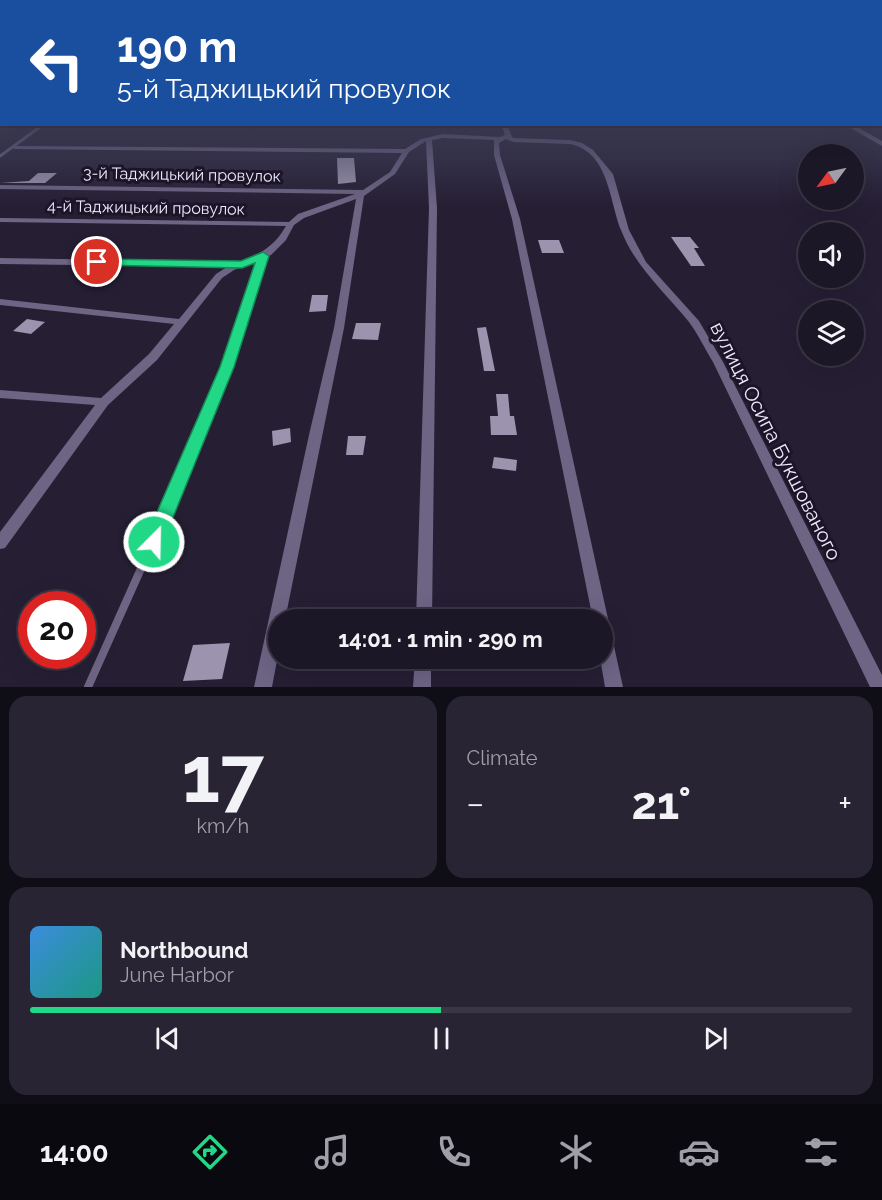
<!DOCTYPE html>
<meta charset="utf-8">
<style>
:root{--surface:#1c1727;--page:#292433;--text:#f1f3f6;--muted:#a09fa7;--line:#3a3644;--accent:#21d887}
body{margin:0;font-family:Raleway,sans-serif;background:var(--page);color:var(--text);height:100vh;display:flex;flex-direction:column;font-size:22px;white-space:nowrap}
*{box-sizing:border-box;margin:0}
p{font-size:20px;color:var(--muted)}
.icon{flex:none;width:33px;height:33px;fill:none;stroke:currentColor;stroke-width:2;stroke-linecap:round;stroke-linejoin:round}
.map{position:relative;height:687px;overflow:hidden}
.details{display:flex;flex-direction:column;gap:9px;padding:9px;background:#0f0d15;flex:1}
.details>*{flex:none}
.guide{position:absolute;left:0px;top:0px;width:882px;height:126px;box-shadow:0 6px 24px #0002,0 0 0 2px var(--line);background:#1a4fa0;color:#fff;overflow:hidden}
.needle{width:39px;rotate:237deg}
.buttons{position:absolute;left:798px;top:144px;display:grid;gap:12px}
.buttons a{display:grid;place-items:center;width:66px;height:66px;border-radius:50%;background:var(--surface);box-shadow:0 6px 24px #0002,0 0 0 2px var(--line);font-size:30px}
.speed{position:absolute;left:18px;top:591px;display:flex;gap:12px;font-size:30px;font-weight:700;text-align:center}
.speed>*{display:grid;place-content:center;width:78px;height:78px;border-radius:50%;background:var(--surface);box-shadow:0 6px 24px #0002,0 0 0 2px var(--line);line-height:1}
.speed .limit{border:9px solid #d22;background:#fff;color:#111}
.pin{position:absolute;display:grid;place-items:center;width:51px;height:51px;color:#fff;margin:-26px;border:3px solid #fff;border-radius:50%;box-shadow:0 2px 6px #0007}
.me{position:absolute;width:66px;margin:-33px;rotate:23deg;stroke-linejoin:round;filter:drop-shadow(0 0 4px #0008)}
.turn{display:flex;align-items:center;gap:21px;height:126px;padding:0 18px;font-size:27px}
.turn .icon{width:78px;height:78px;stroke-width:2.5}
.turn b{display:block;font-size:42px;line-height:51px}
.big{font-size:45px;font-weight:700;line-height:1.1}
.details .card{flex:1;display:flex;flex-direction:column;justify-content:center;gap:9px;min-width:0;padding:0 21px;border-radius:18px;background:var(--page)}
.details .dial{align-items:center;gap:0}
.dial b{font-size:78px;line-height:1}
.song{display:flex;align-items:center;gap:18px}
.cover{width:72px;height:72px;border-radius:9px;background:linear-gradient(135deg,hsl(210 70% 55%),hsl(170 70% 35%))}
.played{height:6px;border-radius:3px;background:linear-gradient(90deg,var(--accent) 50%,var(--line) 50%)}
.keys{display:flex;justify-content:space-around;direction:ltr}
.heat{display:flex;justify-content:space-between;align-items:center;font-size:33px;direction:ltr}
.details .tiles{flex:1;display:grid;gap:9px;grid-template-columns:1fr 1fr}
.card:last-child{grid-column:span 2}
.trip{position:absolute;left:268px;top:609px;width:345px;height:60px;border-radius:30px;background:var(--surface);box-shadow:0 6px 24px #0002,0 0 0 2px var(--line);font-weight:700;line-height:60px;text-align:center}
.tabs{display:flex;height:96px;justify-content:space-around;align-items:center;background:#0b0910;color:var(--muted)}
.tabs .icon{width:42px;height:42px}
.tabs .current{color:var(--accent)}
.tabs b{font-size:27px;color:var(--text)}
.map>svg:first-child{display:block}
.building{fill:#9c94af}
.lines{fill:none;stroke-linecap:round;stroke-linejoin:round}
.lane-far4{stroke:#6e6484;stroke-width:3}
.lane-far3{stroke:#6e6484;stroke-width:4}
.lane-far2{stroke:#6e6484;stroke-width:5}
.lane-far1{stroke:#6e6484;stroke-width:6}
.lane{stroke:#6e6484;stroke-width:8}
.street{fill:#6e6484;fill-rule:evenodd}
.route{fill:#21d887;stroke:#158c58;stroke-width:1.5}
.labels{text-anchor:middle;stroke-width:6;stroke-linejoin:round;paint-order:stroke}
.far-street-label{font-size:16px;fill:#eeeaf9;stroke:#1c152a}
.street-label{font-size:20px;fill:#eeeaf9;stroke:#1c152a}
</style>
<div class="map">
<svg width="882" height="687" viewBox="0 0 882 687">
<rect width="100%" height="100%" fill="#261f34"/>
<g class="building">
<polygon points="337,158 354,158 356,182 338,184"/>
<polygon points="38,173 57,173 45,183 0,183 29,181"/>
<polygon points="671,237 690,237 699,248 694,248 705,266 691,266"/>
<polygon points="538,240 559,240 564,253 542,253"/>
<polygon points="312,295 328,295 326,311 309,312"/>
<polygon points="27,319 45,322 31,334 13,331"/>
<polygon points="356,323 381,323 378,340 352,339"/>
<polygon points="486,327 495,371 484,371 477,328"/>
<polygon points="496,394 508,394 510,416 514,416 517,435 491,435 490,416 498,416"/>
<polygon points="290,428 291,442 273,446 272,431"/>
<polygon points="348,436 366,436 363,455 346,455"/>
<polygon points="494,457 517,460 516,471 492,468"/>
<polygon points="230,643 222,679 183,681 193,645"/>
</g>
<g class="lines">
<polyline class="lane-far4" points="0,156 44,124"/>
<polyline class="lane-far3" points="259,269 263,256"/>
<polyline class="lane-far2" points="222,379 259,267"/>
<polyline class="lane-far1" points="164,516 223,377"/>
<polyline class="lane" points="88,687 165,515"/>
<g class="street">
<path d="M 501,124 L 507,124 L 512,137 L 514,138 L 570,140 L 582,143 L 593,150 L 613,174 L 629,230 L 646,262 L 699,321 L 723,362 L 882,675 L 882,687 L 870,687 L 713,362 C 705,349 698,334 689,322 C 665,292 635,267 621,230 C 609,200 609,152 570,144 L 513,142 L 506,139 L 499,143 L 500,155 L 520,219 L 623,687 L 605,687 L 600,658 L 603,658 L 603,620 L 593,620 L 512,219 L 494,155 L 494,140 L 443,138 L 432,140 L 437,208 L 432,620 L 416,620 L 429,208 L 426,141 L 409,152 L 395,174 L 364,196 L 344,328 L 285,620 L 279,620 L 279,650 L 272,687 L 254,687 L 309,435 L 334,328 L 356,199 L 304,218 L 294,225 L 286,240 L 271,255 L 234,270 L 222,278 L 157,360 L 108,405 L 5,548 L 0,549 L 0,532 L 95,405 L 0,398 L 0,390 L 101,398 L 149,354 L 174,324 L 0,305 L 0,299 L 179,319 L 216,274 L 227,267 L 0,264 L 0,258 L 239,262 C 261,253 273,248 286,226 L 0,222 L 0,218 L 289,222 L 298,214 L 355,194 L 0,189 L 0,185 L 363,190 L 390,172 L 402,153 L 15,149 L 13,148 L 13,146 L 405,149 L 421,139 L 443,134 L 500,137 L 505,135 Z"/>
<polygon points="844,124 852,124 882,141 882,146"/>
<polygon points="415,658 431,658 431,687 413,687"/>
</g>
</g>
<linearGradient id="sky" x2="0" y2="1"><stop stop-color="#15111d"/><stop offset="0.53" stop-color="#41425c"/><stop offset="1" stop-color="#41425c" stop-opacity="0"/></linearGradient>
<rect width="882" height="206" fill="url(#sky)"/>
<polygon class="route" points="263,252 269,256 234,367 161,547 154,550 147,547 144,542 220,367 255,263 242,268 97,265 91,262 97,259 241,261"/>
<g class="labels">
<g class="far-street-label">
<text transform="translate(182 174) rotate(1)" y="6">3-й Таджицький провулок</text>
<text transform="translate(146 207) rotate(1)" y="6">4-й Таджицький провулок</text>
</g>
<g class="street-label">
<text transform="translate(776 441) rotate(63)" y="7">вулиця Осипа Букшованого</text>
</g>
</g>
</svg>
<div class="buttons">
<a><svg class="needle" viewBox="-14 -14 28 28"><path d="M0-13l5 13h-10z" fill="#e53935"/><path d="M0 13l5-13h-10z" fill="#a09fa7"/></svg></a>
<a><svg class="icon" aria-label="sound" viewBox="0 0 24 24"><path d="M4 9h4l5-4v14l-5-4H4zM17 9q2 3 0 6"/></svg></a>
<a><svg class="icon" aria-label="layers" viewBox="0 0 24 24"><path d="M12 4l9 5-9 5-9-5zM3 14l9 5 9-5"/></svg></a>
</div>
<div class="speed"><div class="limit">20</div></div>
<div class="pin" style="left:97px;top:262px;background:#d93025"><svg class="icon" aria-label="arrive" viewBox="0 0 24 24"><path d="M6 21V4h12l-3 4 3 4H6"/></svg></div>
<svg class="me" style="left:154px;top:542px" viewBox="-20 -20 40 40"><circle r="17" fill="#21d887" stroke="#fff" stroke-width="3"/><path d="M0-11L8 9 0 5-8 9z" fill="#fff"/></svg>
<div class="trip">14:01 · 1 min · 290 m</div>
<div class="guide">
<div class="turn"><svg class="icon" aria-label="left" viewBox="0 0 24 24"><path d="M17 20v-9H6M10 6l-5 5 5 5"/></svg><div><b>190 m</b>5-й Таджицький провулок</div></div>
</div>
</div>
<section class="details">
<div class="tiles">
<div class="card dial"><b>17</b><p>km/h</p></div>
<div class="card"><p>Climate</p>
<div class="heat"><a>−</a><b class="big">21°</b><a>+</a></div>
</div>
<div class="card">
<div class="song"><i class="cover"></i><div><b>Northbound</b><p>June Harbor</p></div></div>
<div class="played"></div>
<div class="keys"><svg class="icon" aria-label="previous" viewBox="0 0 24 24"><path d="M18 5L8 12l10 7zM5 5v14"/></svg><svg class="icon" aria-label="pause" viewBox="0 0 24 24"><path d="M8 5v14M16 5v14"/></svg><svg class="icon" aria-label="next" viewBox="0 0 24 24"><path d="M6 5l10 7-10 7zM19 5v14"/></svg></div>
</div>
</div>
</section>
<nav class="tabs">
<b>14:00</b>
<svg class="icon current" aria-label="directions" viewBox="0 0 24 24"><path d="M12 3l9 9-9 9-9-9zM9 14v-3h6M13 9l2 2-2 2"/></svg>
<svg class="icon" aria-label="music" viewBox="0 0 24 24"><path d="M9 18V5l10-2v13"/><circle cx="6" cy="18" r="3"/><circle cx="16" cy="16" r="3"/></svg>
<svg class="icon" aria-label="phone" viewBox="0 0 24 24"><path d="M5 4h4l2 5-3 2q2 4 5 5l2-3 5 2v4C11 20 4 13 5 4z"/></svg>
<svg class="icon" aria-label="climate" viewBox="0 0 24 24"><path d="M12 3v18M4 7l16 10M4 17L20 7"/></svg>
<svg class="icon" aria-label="car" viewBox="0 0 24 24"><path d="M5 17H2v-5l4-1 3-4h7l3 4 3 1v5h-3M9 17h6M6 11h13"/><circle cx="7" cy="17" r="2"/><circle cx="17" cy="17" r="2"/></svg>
<svg class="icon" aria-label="filters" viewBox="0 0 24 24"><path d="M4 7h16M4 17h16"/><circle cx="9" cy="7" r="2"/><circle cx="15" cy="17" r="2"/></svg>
</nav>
